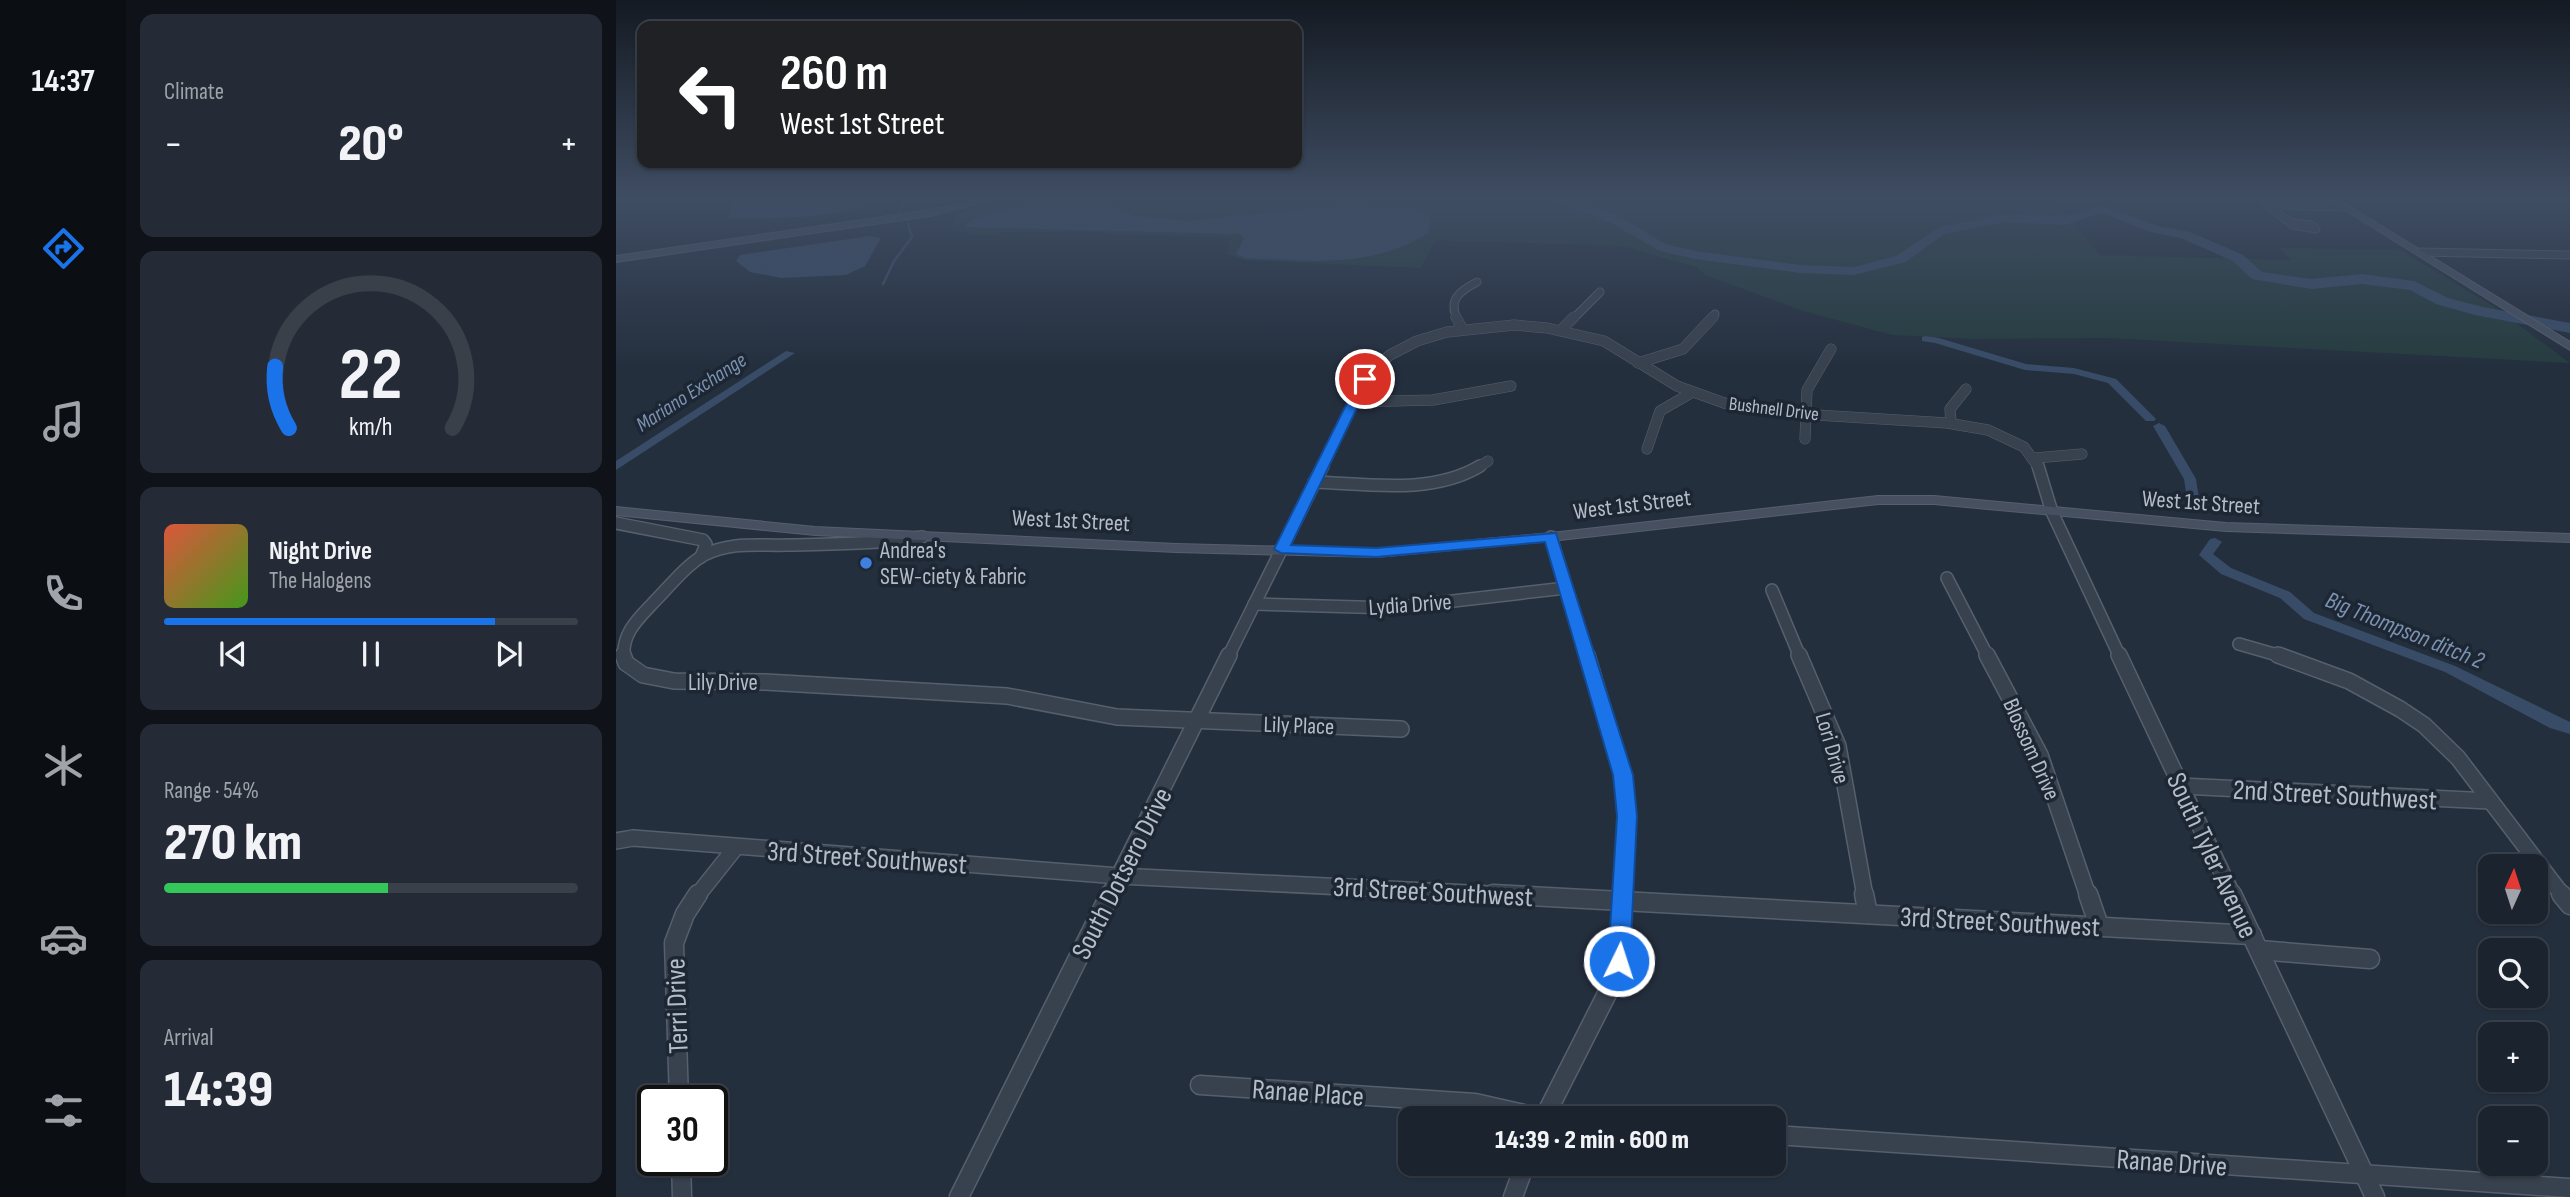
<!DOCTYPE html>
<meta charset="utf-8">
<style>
:root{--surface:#1b232e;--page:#242b36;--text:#f1f3f6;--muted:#a0a4aa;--line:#39404a;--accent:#1a73e8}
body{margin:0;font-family:"Sofia Sans Condensed",sans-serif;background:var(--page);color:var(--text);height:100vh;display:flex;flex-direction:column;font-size:26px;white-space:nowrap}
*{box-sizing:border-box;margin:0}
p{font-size:23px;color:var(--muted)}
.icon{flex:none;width:38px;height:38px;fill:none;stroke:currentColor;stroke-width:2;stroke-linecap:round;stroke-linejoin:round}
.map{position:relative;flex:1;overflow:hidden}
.sheet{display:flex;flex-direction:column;gap:14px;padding:14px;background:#0f1319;width:490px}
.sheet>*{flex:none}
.top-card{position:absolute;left:21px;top:21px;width:665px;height:147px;border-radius:14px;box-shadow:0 2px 5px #0004,0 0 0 2px var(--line);background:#202124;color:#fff;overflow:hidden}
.needle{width:46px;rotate:3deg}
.fabs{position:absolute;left:1862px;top:854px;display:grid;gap:14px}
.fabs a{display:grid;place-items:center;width:70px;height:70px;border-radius:14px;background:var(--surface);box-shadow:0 2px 5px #0004,0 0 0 2px var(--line);font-size:35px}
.speed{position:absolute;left:21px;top:1085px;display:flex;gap:14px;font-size:35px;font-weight:700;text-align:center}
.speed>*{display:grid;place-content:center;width:91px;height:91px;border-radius:50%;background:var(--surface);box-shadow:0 2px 5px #0004,0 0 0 2px var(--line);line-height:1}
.speed .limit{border:4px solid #111;border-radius:10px;background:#fff;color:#111}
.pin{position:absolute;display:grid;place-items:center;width:60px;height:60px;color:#fff;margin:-30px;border:4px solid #fff;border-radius:50%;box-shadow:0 2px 7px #0007}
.me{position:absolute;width:77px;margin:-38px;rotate:4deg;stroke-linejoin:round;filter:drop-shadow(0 0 5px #0008)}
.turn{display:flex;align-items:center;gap:24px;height:147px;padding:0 28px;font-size:32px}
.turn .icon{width:91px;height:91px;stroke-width:2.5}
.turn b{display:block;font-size:49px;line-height:60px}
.big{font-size:52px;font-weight:800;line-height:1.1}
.sheet .tile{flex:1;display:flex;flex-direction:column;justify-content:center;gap:10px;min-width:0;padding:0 24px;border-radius:14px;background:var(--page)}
.sheet .dial{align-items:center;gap:0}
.dial svg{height:182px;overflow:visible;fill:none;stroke:var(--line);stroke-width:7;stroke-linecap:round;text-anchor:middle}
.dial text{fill:var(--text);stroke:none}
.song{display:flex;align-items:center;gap:21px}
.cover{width:84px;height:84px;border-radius:10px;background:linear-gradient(135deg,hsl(10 70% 55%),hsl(100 70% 35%))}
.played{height:7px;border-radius:4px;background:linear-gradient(90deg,var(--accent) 80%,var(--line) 80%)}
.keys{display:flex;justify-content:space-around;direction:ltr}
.heat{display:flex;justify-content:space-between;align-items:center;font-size:38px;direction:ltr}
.charge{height:10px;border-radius:5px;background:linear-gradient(90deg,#34c759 54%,var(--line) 0)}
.trip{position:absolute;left:782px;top:1106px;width:388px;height:70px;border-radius:14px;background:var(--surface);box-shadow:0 2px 5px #0004,0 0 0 2px var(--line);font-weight:800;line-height:70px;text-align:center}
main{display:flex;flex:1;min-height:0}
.tab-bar{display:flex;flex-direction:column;width:126px;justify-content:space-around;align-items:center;background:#0b0e12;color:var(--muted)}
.tab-bar .icon{width:49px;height:49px}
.tab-bar .on{color:var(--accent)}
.tab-bar b{font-size:32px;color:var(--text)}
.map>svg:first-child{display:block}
.green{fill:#263c3f}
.water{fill:#394c67}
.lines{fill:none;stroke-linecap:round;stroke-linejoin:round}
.stream{stroke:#394c67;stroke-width:2.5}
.canal{fill:#394c67;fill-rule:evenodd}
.river{fill:#394c67;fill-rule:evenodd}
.minor-far4-casing{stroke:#565f6c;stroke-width:9}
.minor-far3-casing{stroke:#565f6c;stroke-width:11}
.minor-far2-casing{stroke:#565f6c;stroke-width:14}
.minor-far1-casing{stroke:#565f6c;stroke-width:18}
.minor-casing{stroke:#565f6c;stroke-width:21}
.secondary-casing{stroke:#565f6c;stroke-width:2}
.minor-far4{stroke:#38414e;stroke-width:7}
.minor-far3{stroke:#38414e;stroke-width:10}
.minor-far2{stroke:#38414e;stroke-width:11}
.minor-far1{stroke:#38414e;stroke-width:15}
.minor{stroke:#38414e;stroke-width:18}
.secondary{fill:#465061;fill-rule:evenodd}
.route{fill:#1a73e8;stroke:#114b97;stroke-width:2}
.shop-dot{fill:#3f7fe0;stroke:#1d2633;stroke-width:2.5}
.labels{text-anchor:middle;stroke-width:7;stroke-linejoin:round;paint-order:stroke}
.far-street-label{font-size:19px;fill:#b4bcc9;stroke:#1d2633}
.far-water-label{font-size:21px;font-style:italic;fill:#7c92b1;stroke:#1d2633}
.street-label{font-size:23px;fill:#b4bcc9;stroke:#1d2633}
.poi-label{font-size:23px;fill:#b4bcc9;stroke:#1d2633;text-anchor:start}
.water-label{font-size:24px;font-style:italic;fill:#7c92b1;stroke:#1d2633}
.near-street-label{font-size:28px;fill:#b4bcc9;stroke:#1d2633}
</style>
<main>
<nav class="tab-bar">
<b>14:37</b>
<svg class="icon on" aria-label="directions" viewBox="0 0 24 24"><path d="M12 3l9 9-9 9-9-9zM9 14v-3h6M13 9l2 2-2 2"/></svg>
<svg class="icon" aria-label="music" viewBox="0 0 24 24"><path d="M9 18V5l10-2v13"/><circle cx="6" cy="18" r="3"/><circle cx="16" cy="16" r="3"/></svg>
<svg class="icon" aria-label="phone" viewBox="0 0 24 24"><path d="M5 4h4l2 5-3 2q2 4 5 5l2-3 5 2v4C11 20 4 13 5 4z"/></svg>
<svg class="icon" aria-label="climate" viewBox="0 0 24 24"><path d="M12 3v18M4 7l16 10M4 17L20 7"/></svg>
<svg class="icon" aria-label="car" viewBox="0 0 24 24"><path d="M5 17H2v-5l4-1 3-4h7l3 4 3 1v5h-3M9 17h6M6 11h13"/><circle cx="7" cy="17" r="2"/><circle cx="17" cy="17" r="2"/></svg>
<svg class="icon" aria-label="filters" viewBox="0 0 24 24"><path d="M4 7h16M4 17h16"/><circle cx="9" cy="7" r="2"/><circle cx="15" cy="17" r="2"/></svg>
</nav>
<section class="sheet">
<div class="tile"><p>Climate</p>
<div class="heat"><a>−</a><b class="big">20°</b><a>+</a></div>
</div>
<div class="tile dial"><svg viewBox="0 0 100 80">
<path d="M14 69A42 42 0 1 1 86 69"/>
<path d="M14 69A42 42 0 0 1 8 42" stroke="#1a73e8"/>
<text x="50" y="56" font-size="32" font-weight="700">22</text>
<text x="50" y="72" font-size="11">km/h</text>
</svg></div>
<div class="tile">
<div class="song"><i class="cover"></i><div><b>Night Drive</b><p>The Halogens</p></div></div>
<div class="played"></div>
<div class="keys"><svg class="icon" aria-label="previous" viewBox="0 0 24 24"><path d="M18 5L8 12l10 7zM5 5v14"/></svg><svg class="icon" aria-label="pause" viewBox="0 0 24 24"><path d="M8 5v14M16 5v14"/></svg><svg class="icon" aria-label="next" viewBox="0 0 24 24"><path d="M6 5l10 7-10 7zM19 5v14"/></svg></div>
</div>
<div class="tile"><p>Range · 54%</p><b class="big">270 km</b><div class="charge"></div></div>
<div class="tile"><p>Arrival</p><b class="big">14:39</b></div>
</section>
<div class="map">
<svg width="1954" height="1197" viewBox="0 0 1954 1197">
<rect width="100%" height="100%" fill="#242f3e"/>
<path class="green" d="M 406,200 L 1438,200 L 1484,255 L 1675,260 L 1662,248 L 1784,250 L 1880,308 L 1954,363 L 1491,338 L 1356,339 L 1276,335 L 1187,311 L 1089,275 L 1080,267 L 1006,246 L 819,240 L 805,268 L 628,260 L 611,254 L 615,238 C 541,235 467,231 393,233 C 376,233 348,239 335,227 L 340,214 Z"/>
<g class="water">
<path d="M 110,200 L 247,200 L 249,205 C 221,219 145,218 112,219 L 116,203 Z"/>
<path d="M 431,200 L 479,200 L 518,216 L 571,221 L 728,205 L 800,209 L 815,217 L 812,233 C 756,269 693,261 629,258 L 620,254 L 628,239 L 624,234 L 349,227 L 354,221 L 364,217 Z"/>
<polygon points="254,236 265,238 249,266 230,275 165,278 134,272 120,261 124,255"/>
</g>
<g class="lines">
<g class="stream">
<polyline points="283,212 290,200"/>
<polyline points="267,284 278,261 296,237 292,223"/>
</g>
<g class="canal">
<polygon points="1309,336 1323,338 1410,364 1458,368 1500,379 1540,419 1538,421 1530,421 1492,383 1458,374 1409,370 1319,343 1306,341 1306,337"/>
<polygon points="170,351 179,353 0,470 0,461"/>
<polygon points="1543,423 1549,426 1580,479 1584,505 1582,508 1574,508 1572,505 1568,479 1537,426"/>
<polygon points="1599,538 1606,542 1597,554 1615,568 1674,592 1698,613 1839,666 1954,722 1954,734 1934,728 1829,672 1688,619 1664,598 1605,574 1583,555 1594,539"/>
</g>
<polygon class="river" points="932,200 962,200 1005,217 1049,244 1079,251 1184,265 1238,267 1280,256 1324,227 1389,214 1448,217 1486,205 1542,226 1574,232 1627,255 1646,272 1695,279 1746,274 1798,281 1832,298 1867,307 1954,323 1954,333 1859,315 1820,304 1794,290 1746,284 1695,289 1636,279 1617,261 1565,238 1534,232 1486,213 1449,225 1389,222 1328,234 1290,262 1238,275 1184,273 1079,259 1044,251 995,223"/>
<g class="minor-far4-casing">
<g id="minor-far4">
<polyline points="1645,200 1677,225 1700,229 1695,225 1673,222"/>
<polyline points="1652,205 1728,207"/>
<polyline points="1804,252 1954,255"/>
<path d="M 841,319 C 832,299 844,291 861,282"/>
<polyline points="957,319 984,292"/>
<polyline points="1095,319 1099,314"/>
</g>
</g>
<g class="minor-far3-casing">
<g id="minor-far3">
<polyline points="840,317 847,330"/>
<polyline points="945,330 958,317"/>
<polyline points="1022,363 1067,349 1097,317"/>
<polyline points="738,402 817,400 895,386"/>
<polyline points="1335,423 1334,409 1350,389"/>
<polyline points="1189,439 1191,390 1215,349"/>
<polyline points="1031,449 1044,411 1075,393"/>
<polyline points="1419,458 1466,454"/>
<polyline points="706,468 753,373 774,355 801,341 831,332 898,325 931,328 988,341 1061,386 1108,403 1184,414 1331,423 1372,430 1408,447 1423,468"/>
<polyline points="861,468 872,461"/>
</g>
</g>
<g class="minor-far2-casing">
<g id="minor-far2">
<polyline points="1422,466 1436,512 1504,657"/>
<path d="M 698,482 C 751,484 816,495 864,466"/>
<polyline points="0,523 87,540 90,544 85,557"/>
<polyline points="935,537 971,657"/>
<polyline points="1331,578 1372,657"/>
<polyline points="1156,590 1184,657"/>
<polyline points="638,604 776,608 950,588"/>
<polyline points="1623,644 1668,657"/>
<path d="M 8,657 C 6,633 22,619 37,603 C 53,587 69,566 88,555 C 117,541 142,546 172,545 C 217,544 262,544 306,537"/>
<polyline points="612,657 707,466"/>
</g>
</g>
<g class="minor-far1-casing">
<g id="minor-far1">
<polyline points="7,655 10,663 27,675 58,681 149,682 391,696 501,717 785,729"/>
<polyline points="971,655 1007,775 1011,816 1007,896"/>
<polyline points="1183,655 1222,746 1249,896"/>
<polyline points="1371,655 1424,755 1472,896"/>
<polyline points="1503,655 1617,896"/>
<polyline points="1662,655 1733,681 1784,709 1808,725 1842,758 1947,896"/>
<polyline points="1565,786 1874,801"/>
<polyline points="0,841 17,838 503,876 913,896"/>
<polyline points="81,896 120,847"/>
<polyline points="493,896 613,655"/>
</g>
</g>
<g class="minor-casing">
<g id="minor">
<polyline points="877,894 1636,935"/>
<polyline points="1248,894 1252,914"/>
<polyline points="1472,894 1483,926"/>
<polyline points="1616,894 1759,1197"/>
<polyline points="1945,894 1954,905"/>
<polyline points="1643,950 1754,959"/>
<polyline points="584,1085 859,1103 925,1118"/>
<polyline points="63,1101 58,943 69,914 82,894"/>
<polyline points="928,1118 999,978 1003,961 1007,894"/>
<polyline points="1158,1135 1954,1188"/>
<polyline points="65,1160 66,1197"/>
<polyline points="343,1197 494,894"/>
<polyline points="897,1197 909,1164"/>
</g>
</g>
<g class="secondary-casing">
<g id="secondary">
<polygon points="361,200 376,200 314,216 0,262 0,256 314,210"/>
<polygon points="1713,200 1723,200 1954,342 1954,350"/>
<polygon points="1262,496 1318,496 1610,523 1954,534 1954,542 1610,531 1318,504 1262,504 935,541 760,557 560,552 199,535 0,515 0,507 199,527 560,544 760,549 935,533"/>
</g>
</g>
<use href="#minor-far4" class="minor-far4"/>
<use href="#minor-far3" class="minor-far3"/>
<use href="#minor-far2" class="minor-far2"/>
<use href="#minor-far1" class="minor-far1"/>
<use href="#minor" class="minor"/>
<use href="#secondary" class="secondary"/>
</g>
<linearGradient id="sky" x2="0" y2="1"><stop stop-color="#141a22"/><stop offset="0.54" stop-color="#3f4d63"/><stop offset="1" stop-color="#3f4d63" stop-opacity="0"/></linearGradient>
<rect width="1954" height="367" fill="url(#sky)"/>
<polygon class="route" points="749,376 755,379 675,545 760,548 940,533 1017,775 1021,816 1014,961 1011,968 1003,970 995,968 992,961 1001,816 997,775 929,542 760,557 665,553 658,549 743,379"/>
<circle class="shop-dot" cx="250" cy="563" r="7"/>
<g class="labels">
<g class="far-street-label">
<text transform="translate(1158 408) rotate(7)" y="7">Bushnell Drive</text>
</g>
<g class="far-water-label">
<text transform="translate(75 392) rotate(-33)" y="7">Mariano Exchange</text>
</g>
<g class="street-label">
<text transform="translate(1585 502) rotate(4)" y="8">West 1st Street</text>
<text transform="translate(1016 504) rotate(-7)" y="8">West 1st Street</text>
<text transform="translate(455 520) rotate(3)" y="8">West 1st Street</text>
<text transform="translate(794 604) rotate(-4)" y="8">Lydia Drive</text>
<text x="107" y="690">Lily Drive</text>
<text transform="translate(683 725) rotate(2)" y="8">Lily Place</text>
<text transform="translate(1217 748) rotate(74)" y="8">Lori Drive</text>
<text transform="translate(1416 749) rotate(66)" y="8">Blossom Drive</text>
</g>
<g class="poi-label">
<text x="264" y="558">Andrea's<tspan x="264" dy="26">SEW-ciety &amp; Fabric</tspan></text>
</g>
<g class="water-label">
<text transform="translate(1789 630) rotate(22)" y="8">Big Thompson ditch 2</text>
</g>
<g class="near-street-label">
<text transform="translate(1719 794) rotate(3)" y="10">2nd Street Southwest</text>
<text transform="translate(1597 855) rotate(65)" y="10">South Tyler Avenue</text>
<text transform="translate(251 857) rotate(4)" y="10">3rd Street Southwest</text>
<text transform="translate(505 873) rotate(-63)" y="10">South Dotsero Drive</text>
<text transform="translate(817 891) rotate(3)" y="10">3rd Street Southwest</text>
<text transform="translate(1384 921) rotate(3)" y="10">3rd Street Southwest</text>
<text transform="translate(60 1006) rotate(-92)" y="10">Terri Drive</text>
<text transform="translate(692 1092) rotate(4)" y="10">Ranae Place</text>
<text transform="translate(1556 1162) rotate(4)" y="10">Ranae Drive</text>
</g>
</g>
</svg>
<div class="fabs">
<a><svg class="needle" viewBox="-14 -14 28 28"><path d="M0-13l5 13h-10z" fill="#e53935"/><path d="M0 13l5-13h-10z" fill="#a0a4aa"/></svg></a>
<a><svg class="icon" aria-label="search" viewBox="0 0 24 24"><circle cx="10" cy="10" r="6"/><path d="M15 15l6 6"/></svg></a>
<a>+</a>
<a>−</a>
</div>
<div class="speed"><div class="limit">30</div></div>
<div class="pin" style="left:749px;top:379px;background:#d93025"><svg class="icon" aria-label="arrive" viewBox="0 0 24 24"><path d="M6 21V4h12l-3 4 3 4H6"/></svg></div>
<svg class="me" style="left:1003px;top:961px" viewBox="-20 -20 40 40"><circle r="17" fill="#1a73e8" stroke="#fff" stroke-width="3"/><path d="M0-11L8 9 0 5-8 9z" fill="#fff"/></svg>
<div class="trip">14:39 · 2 min · 600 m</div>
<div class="top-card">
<div class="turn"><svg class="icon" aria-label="left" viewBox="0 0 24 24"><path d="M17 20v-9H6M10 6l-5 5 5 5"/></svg><div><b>260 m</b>West 1st Street</div></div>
</div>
</div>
</main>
